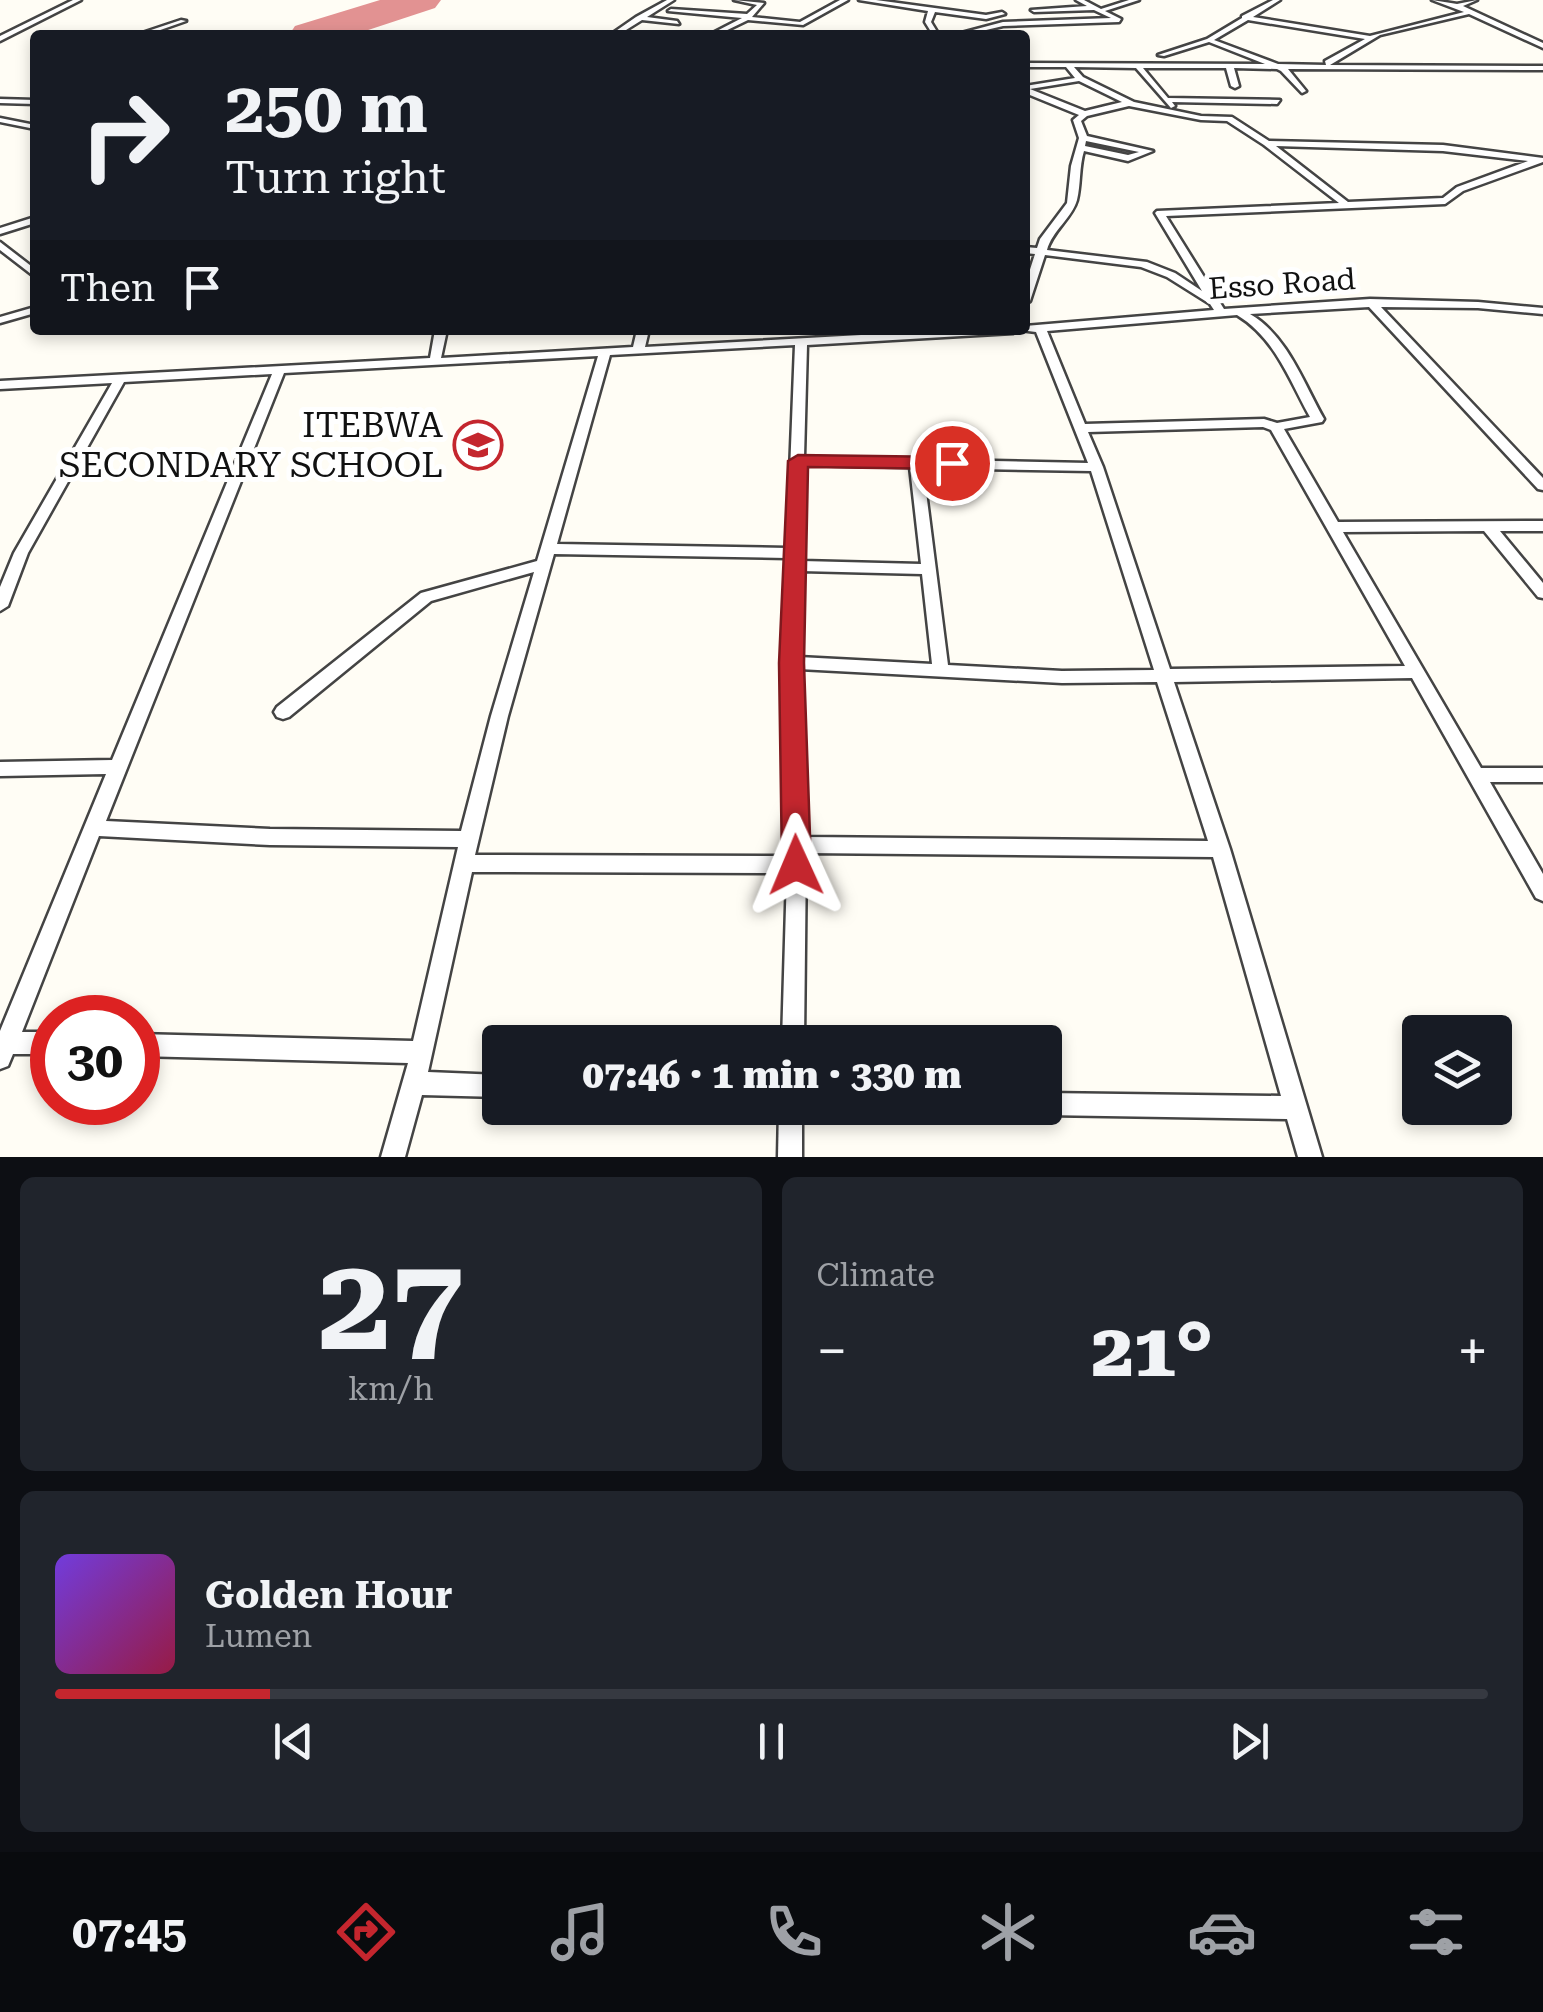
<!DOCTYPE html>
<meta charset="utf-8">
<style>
:root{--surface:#171b24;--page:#20242c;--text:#f1f3f6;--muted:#9ea1a6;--line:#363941;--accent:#c4262e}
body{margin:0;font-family:"Roboto Serif",serif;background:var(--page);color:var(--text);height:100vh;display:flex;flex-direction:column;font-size:38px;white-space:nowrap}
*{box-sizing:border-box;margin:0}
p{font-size:32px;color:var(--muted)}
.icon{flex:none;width:55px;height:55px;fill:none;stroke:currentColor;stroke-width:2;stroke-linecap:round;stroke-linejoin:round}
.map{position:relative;height:1157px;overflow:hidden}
.sheet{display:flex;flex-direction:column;gap:20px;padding:20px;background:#0d0f14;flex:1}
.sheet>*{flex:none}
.banner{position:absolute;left:30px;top:30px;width:1000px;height:305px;border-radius:10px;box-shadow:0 5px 15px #0003;background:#171b24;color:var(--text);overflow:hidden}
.fabs{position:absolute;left:1402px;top:1015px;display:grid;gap:20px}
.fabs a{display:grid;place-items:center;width:110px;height:110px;border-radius:10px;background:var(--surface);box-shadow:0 5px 15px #0003;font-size:50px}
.speed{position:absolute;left:30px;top:995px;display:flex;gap:20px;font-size:50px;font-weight:700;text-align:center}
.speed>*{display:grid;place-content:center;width:130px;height:130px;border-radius:50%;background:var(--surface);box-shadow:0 5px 15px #0003;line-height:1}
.speed .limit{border:15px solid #d22;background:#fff;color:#111}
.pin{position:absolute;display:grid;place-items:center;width:85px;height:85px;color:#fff;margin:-42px;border:5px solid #fff;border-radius:50%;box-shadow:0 2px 10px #0007}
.me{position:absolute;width:110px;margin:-55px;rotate:359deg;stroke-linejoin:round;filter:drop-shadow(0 0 8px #0008)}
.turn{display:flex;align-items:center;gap:35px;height:210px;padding:0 30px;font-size:45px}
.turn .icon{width:130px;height:130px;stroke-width:2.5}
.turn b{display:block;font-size:70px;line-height:85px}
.then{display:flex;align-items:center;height:95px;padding:0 30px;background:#0003;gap:20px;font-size:38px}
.big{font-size:75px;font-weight:800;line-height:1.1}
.sheet .widget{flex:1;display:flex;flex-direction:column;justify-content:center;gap:15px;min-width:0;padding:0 35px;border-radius:15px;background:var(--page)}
.sheet .dial{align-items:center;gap:0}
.dial b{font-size:130px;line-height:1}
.song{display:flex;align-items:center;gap:30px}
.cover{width:120px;height:120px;border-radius:15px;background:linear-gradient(135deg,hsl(260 70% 55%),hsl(340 70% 35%))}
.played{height:10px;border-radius:5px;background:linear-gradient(90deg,var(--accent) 15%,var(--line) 15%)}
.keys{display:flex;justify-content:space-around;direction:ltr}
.heat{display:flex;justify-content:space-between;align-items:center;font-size:55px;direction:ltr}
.sheet .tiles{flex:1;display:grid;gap:20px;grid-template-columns:1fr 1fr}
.widget:last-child{grid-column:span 2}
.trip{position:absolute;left:482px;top:1025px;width:580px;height:100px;border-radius:10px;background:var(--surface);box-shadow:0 5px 15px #0003;font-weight:800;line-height:100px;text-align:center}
.tab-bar{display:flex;height:160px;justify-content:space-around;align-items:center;background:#090b0e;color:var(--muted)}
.tab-bar .icon{width:70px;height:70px}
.tab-bar .current{color:var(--accent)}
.tab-bar b{font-size:45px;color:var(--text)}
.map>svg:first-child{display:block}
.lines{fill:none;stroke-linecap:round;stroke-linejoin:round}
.runway{fill:#e29292;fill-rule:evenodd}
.minor-casing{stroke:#444;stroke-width:5}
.minor{fill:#fff;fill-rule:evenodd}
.route{fill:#c4262e;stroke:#7f191e;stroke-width:2.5}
.labels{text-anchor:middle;stroke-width:10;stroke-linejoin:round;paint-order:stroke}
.far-street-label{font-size:30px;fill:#111;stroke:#fff}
.poi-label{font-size:35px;fill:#111;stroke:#fff;text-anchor:end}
</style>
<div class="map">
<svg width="1543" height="1157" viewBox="0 0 1543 1157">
<rect width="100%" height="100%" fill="#fffdf5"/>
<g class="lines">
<polygon class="runway" points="380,0 441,0 435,8 353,35 289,35 295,26"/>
<g class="minor-casing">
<g id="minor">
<polygon points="73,0 81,0 0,41 0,36"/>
<polygon points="667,0 674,0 647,17 677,21 679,24 642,20 618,35 610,35 636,17"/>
<polygon points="734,0 764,3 752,17 800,22 840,0 848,0 803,25 748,20 717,35 709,35 742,18 668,11 671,9 747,14 757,5"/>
<polygon points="859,0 876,0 986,15 1002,12 1005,14 986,19 935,12 931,22 939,35 933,35 925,22 928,11"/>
<polygon points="1076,0 1084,0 1101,9 1129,0 1139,0 1105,11 1121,19 1119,22 1003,26 965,35 954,35 1003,22 1111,18 1094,10 1034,12 1031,10 1087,6"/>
<path d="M 1273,0 L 1280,0 L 1253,17 L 1370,36 L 1464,12 L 1432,0 L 1457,4 L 1477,0 L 1463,6 L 1543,43 L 1543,48 L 1541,47 L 1469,14 L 1380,35 L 1330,65 L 1543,66 L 1543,70 L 1288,69 L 1306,91 L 1302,93 L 1281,71 L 1277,69 L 1234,68 L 1239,86 L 1235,88 L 1231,86 L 1226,68 L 1143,68 L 1168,98 L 1280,100 L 1277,104 L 1172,102 L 1175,106 L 1171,108 L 1136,68 L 1074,67 L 1083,77 L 1134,102 L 1201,116 L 1232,117 L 1269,141 L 1443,145 L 1543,158 L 1543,162 L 1463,191 L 1445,204 L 1166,216 L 1224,309 L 1370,299 L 1478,302 L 1543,308 L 1543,314 L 1478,308 L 1381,307 L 1543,478 L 1543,490 L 1538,489 L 1369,307 L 1250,314 C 1287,335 1304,384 1324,419 L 1322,422 L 1284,429 L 1338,522 L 1543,521 L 1543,531 L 1500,531 L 1543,583 L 1543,598 L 1538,597 L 1484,531 L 1343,532 L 1481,768 L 1543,768 L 1543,782 L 1490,782 L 1543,874 L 1543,901 L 1536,898 L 1412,678 L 1174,682 L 1230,849 L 1322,1157 L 1298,1157 L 1287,1119 L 1045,1115 L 1037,1112 L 1035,1108 L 1045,1108 L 1045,1093 L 1281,1096 L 1213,857 L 806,853 L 804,1042 L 782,1042 L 787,873 L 472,872 L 428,1072 L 500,1075 L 500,1097 L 422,1095 L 405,1157 L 381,1157 L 408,1063 L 138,1056 L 138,1034 L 413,1041 L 458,847 L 270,845 L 99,836 L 22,1032 L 52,1032 L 52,1054 L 13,1054 L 8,1066 L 0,1069 L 0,1031 L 106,774 L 0,776 L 0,762 L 112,760 L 272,374 L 124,382 L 28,553 L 8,606 L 0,611 L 0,587 L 14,553 L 112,383 L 0,389 L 0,381 L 430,358 L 435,330 L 447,330 L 441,358 L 633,347 L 637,330 L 649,330 L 645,347 L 951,330 L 1019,330 L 1013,333 L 807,345 L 804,457 L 1088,463 L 1036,332 L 1020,330 L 1025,330 L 1025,326 L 1214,310 L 1210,304 L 1167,277 L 1141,267 L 1045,255 L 1030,301 L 1025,304 L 1025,285 L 1035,254 L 1025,253 L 1025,247 L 1037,248 L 1040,239 L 1067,203 L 1071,166 L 1079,138 L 1073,120 L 1079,115 L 1025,93 L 1025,86 L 1075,78 L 1066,67 L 1025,67 L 1025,63 L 1265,64 L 1209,42 L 1164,56 L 1158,55 L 1207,39 L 1242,18 L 1242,16 ZM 1248,20 L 1365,39 L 1325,61 L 1326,65 L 1278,64 L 1214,40 ZM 1079,81 L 1122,102 L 1085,111 L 1030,89 ZM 1129,106 L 1201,120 L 1227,121 L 1264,145 L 1339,203 L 1157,211 L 1155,213 L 1202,291 L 1175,273 L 1147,262 L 1047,250 C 1052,231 1072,218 1077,200 C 1081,184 1079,167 1084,151 L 1128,161 L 1153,151 L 1087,136 L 1081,121 L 1087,116 ZM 1086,141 L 1139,152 L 1128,155 L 1085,146 ZM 1276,146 L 1443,151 L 1528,161 L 1457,187 L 1443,198 L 1348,202 ZM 1237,315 C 1275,338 1289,379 1310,417 L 1277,423 L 1264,419 L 1085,424 L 1047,331 ZM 795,345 L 787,548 L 557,544 L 610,355 ZM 598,356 L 537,561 L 421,593 L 277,707 L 274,712 L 277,717 L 283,719 L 289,717 L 431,601 L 534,572 L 491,716 L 461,831 L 270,829 L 106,821 L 284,373 ZM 1263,427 L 1271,430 L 1405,666 L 1170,669 L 1103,467 L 1088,432 ZM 804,465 L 910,467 L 921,564 L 802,561 ZM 923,468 L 1091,471 L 1154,670 L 1062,671 L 948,665 ZM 554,554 L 787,558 L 783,663 L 787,856 L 475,855 L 508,716 ZM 801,571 L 922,574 L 932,664 L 799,657 ZM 799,669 L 1062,683 L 1157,682 L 1208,841 L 806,837 Z"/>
<polygon points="181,20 186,21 146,35 136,35"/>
<polygon points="0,99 35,100 35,104 0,103"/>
<polygon points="0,118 35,125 35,129 0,122"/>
<polygon points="35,217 35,223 0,234 0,228"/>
<polygon points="0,242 35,269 35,277 0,250"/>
<polygon points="35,307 35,313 0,323 0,317"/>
<polygon points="779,1108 802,1108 802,1157 778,1157"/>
</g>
</g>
<use href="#minor" class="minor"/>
</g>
<polygon class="route" points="798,455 952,457 962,463 952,469 808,467 804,663 811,865 807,874 796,878 786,874 782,865 779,663 788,461"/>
<defs>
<g id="school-ring" transform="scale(2.5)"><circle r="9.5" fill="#fff" stroke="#c4262e" stroke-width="1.5"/><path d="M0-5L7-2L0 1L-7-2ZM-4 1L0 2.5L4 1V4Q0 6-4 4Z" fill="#c4262e"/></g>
</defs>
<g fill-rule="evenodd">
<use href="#school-ring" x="478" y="445"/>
</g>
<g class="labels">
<g class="far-street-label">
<text transform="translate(1282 284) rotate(-4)" y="10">Esso Road</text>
</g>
<g class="poi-label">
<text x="443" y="437">ITEBWA<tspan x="443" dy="40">SECONDARY SCHOOL</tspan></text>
</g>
</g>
</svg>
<div class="fabs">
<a><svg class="icon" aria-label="layers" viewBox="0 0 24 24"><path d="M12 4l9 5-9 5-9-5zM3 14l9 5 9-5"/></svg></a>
</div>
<div class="speed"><div class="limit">30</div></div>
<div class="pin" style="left:952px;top:463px;background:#d93025"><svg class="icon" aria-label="arrive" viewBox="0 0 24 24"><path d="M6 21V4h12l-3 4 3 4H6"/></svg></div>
<svg class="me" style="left:796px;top:865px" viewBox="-20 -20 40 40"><path d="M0-17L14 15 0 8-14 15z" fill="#c4262e" stroke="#fff" stroke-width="4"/></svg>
<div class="trip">07:46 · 1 min · 330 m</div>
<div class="banner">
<div class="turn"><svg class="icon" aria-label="right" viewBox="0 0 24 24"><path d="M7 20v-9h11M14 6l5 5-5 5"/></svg><div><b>250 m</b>Turn right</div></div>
<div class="then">Then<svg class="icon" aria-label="arrive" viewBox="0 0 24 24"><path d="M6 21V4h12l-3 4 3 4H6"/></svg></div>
</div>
</div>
<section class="sheet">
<div class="tiles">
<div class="widget dial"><b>27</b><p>km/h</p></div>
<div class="widget"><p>Climate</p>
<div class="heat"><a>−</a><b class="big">21°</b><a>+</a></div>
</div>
<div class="widget">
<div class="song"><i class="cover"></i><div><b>Golden Hour</b><p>Lumen</p></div></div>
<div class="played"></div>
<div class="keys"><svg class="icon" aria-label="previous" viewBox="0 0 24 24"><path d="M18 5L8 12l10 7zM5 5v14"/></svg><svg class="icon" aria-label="pause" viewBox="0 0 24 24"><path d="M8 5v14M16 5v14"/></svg><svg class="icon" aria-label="next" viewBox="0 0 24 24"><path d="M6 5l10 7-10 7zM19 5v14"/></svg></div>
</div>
</div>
</section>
<nav class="tab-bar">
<b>07:45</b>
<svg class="icon current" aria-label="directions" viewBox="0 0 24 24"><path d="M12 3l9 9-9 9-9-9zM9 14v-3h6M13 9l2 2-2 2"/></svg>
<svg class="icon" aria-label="music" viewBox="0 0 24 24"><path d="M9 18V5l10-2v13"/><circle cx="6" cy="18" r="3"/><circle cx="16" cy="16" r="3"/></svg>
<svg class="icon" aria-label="phone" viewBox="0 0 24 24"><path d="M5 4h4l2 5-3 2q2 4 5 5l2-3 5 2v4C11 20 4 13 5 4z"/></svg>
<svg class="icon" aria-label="climate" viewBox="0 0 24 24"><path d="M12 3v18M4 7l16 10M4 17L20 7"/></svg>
<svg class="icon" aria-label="car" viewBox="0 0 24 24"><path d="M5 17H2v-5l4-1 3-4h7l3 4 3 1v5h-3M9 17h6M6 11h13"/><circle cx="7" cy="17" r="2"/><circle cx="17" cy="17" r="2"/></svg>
<svg class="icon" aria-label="filters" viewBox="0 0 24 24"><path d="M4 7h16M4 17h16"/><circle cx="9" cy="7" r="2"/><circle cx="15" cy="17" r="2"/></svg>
</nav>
